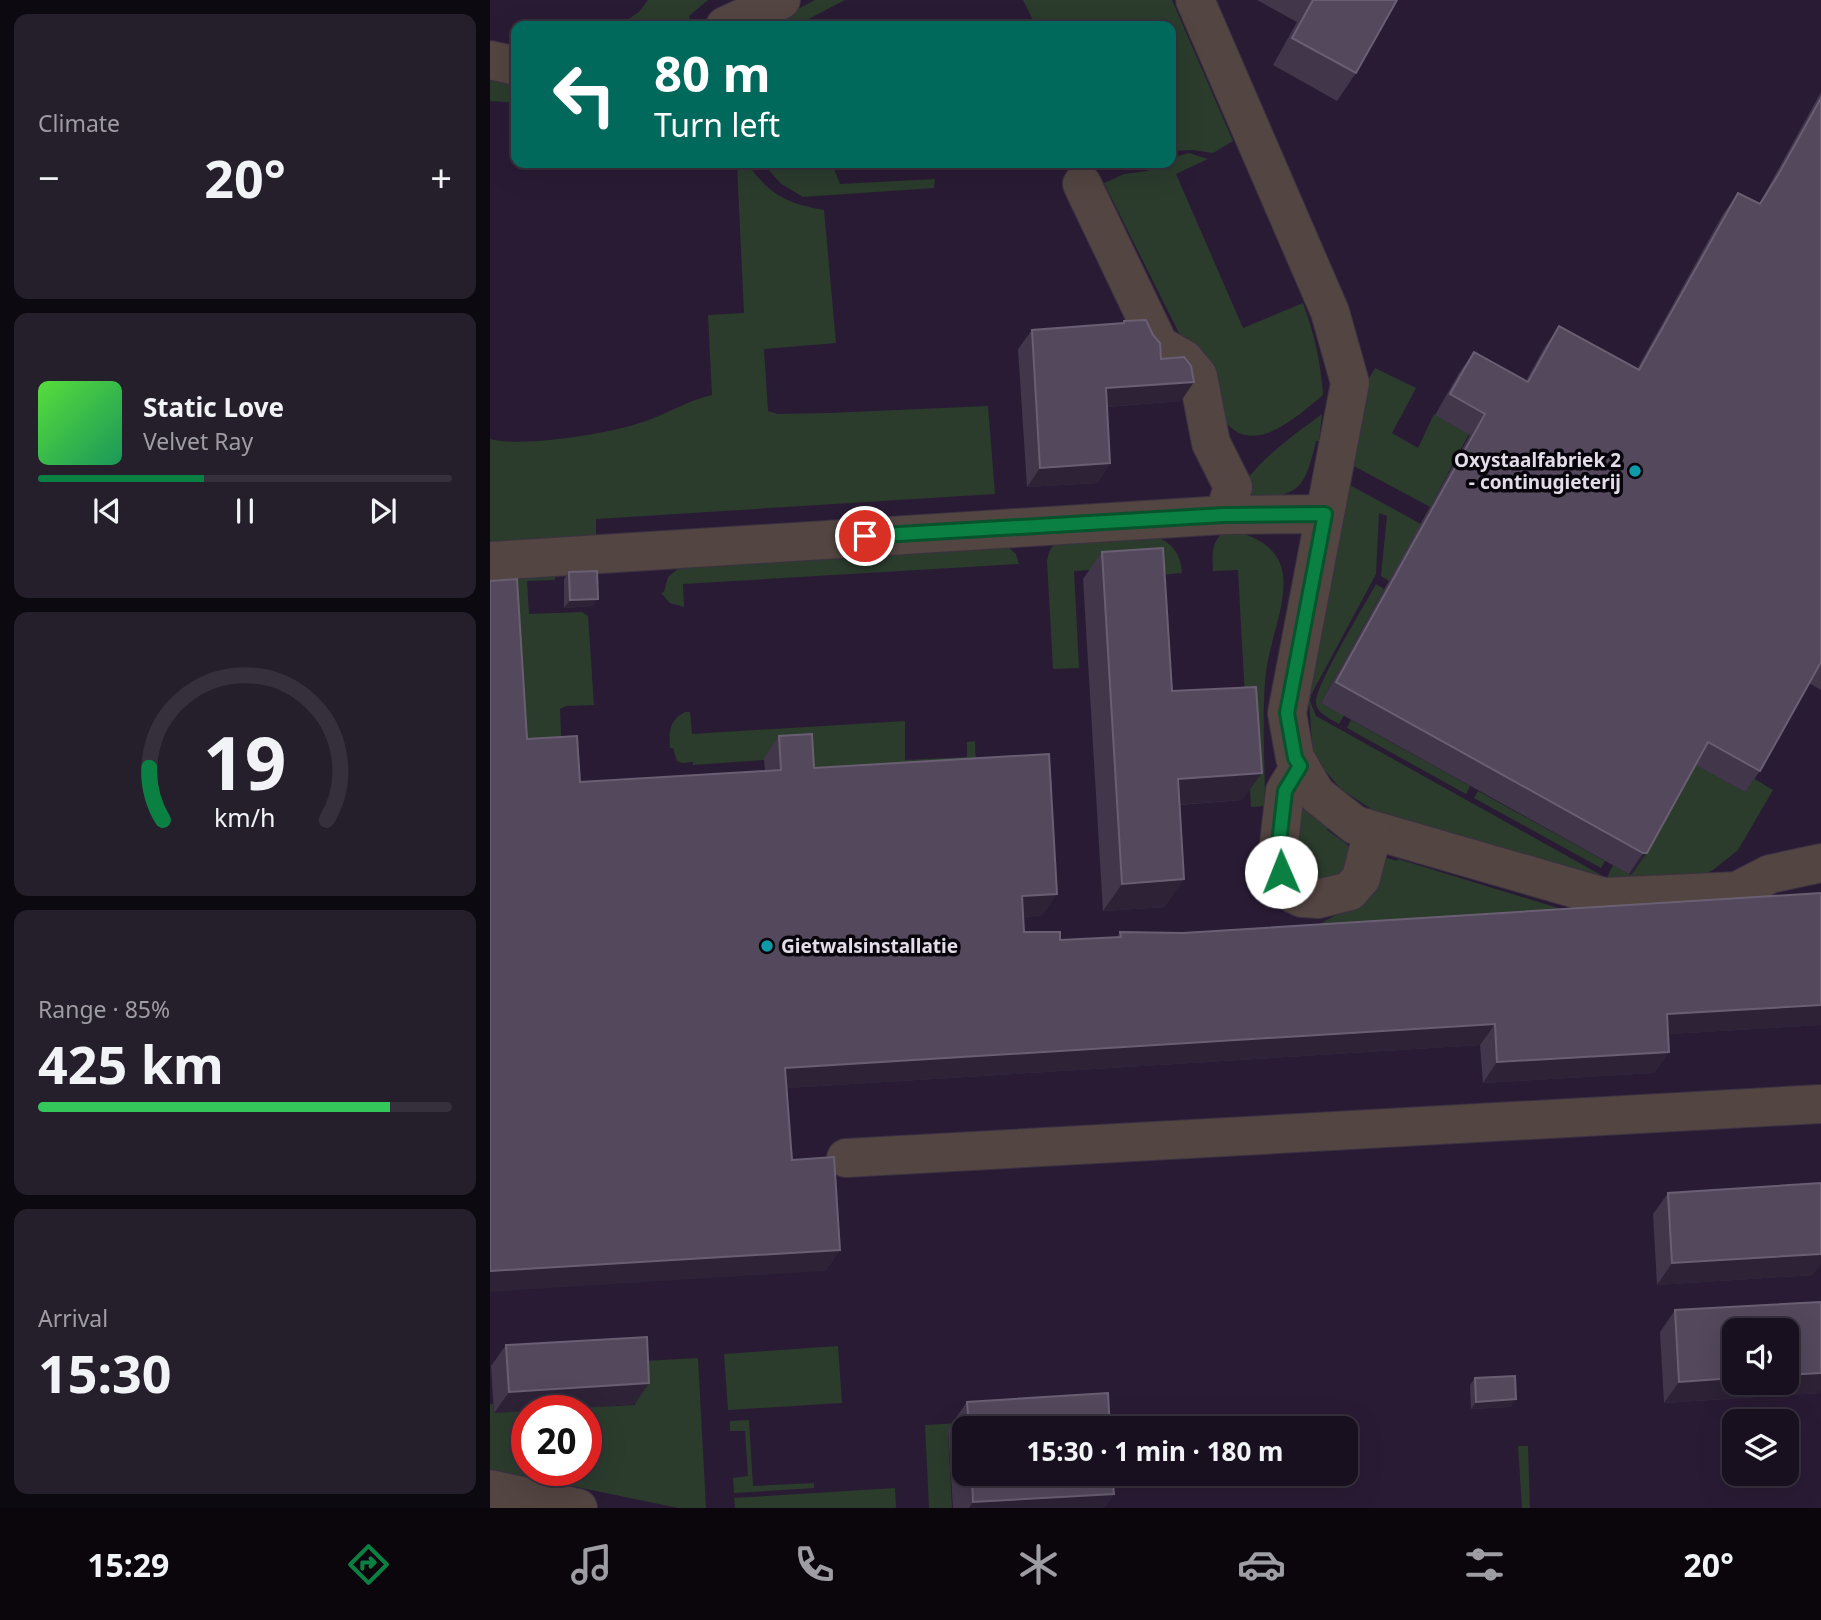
<!DOCTYPE html>
<meta charset="utf-8">
<style>
:root{--surface:#18101e;--page:#251e2b;--text:#f1f3f6;--muted:#9f9da4;--line:#36303c;--accent:#0b8043}
body{margin:0;font-family:"Noto Sans",sans-serif;background:var(--page);color:var(--text);height:100vh;display:flex;flex-direction:column;font-size:26px;white-space:nowrap}
*{box-sizing:border-box;margin:0}
p{font-size:23px;color:var(--muted)}
.icon{flex:none;width:38px;height:38px;fill:none;stroke:currentColor;stroke-width:2;stroke-linecap:round;stroke-linejoin:round}
.map{position:relative;flex:1;overflow:hidden}
.side{display:flex;flex-direction:column;gap:14px;padding:14px;background:#0d0910;width:490px}
.side>*{flex:none}
.banner{position:absolute;left:21px;top:21px;width:665px;height:147px;border-radius:14px;box-shadow:0 7px 28px #0002,0 0 0 2px var(--line);background:#00695c;color:#fff;overflow:hidden}
.fabs{position:absolute;left:1232px;top:1318px;display:grid;gap:14px}
.fabs a{display:grid;place-items:center;width:77px;height:77px;border-radius:14px;background:var(--surface);box-shadow:0 7px 28px #0002,0 0 0 2px var(--line);font-size:35px}
.speed{position:absolute;left:21px;top:1395px;display:flex;gap:14px;font-size:35px;font-weight:700;text-align:center}
.speed>*{display:grid;place-content:center;width:91px;height:91px;border-radius:50%;background:var(--surface);box-shadow:0 7px 28px #0002,0 0 0 2px var(--line);line-height:1}
.speed .limit{border:10px solid #d22;background:#fff;color:#111}
.pin{position:absolute;display:grid;place-items:center;width:60px;height:60px;color:#fff;margin:-30px;border:4px solid #fff;border-radius:50%;box-shadow:0 2px 7px #0007}
.me{position:absolute;width:77px;margin:-38px;rotate:359deg;stroke-linejoin:round;filter:drop-shadow(0 0 5px #0008)}
.turn{display:flex;align-items:center;gap:24px;height:147px;padding:0 28px;font-size:32px}
.turn .icon{width:91px;height:91px;stroke-width:2.5}
.turn b{display:block;font-size:49px;line-height:60px}
.big{font-size:52px;font-weight:700;line-height:1.1}
.side .tile{flex:1;display:flex;flex-direction:column;justify-content:center;gap:10px;min-width:0;padding:0 24px;border-radius:14px;background:var(--page)}
.side .dial{align-items:center;gap:0}
.dial svg{height:182px;overflow:visible;fill:none;stroke:var(--line);stroke-width:7;stroke-linecap:round;text-anchor:middle}
.dial text{fill:var(--text);stroke:none}
.song{display:flex;align-items:center;gap:21px}
.cover{width:84px;height:84px;border-radius:10px;background:linear-gradient(135deg,hsl(110 70% 55%),hsl(150 70% 35%))}
.played{height:7px;border-radius:4px;background:linear-gradient(90deg,var(--accent) 40%,var(--line) 40%)}
.keys{display:flex;justify-content:space-around;direction:ltr}
.heat{display:flex;justify-content:space-between;align-items:center;font-size:38px;direction:ltr}
.charge{height:10px;border-radius:5px;background:linear-gradient(90deg,#34c759 85%,var(--line) 0)}
.trip{position:absolute;left:462px;top:1416px;width:406px;height:70px;border-radius:14px;background:var(--surface);box-shadow:0 7px 28px #0002,0 0 0 2px var(--line);font-weight:700;line-height:70px;text-align:center}
.menu{display:flex;height:112px;justify-content:space-around;align-items:center;background:#0a060c;color:var(--muted)}
.menu .icon{width:49px;height:49px}
.menu .current{color:var(--accent)}
.menu b{font-size:32px;color:var(--text)}
main{display:flex;flex:1;min-height:0}
.map>svg:first-child{display:block}
.built{fill:#291b34;fill-rule:evenodd}
.green{fill:#2b3c2d}
.lines{fill:none;stroke-linecap:round;stroke-linejoin:round}
.minor-casing{stroke:#3b3143;stroke-width:40}
.minor{stroke:#534541;stroke-width:38}
.wall{fill:#42364b}
.shaded-wall{fill:#2d2236}
.building{fill:#53485c;stroke:#6a5f72;stroke-width:2}
.route-casing{stroke:#07532c;stroke-width:18}
.route{stroke:#0b8043;stroke-width:12}
.culture-dot{fill:#0f9aa8;stroke:#08040b;stroke-width:2.5}
.labels{text-anchor:middle;stroke-width:7;stroke-linejoin:round;paint-order:stroke}
.poi-label{font-size:19px;font-weight:bold;fill:#e3dce9;stroke:#08040b;text-anchor:end}
</style>
<main>
<section class="side">
<div class="tile"><p>Climate</p>
<div class="heat"><a>−</a><b class="big">20°</b><a>+</a></div>
</div>
<div class="tile">
<div class="song"><i class="cover"></i><div><b>Static Love</b><p>Velvet Ray</p></div></div>
<div class="played"></div>
<div class="keys"><svg class="icon" aria-label="previous" viewBox="0 0 24 24"><path d="M18 5L8 12l10 7zM5 5v14"/></svg><svg class="icon" aria-label="pause" viewBox="0 0 24 24"><path d="M8 5v14M16 5v14"/></svg><svg class="icon" aria-label="next" viewBox="0 0 24 24"><path d="M6 5l10 7-10 7zM19 5v14"/></svg></div>
</div>
<div class="tile dial"><svg viewBox="0 0 100 80">
<path d="M14 69A42 42 0 1 1 86 69"/>
<path d="M14 69A42 42 0 0 1 8 46" stroke="#0b8043"/>
<text x="50" y="56" font-size="32" font-weight="700">19</text>
<text x="50" y="72" font-size="11">km/h</text>
</svg></div>
<div class="tile"><p>Range · 85%</p><b class="big">425 km</b><div class="charge"></div></div>
<div class="tile"><p>Arrival</p><b class="big">15:30</b></div>
</section>
<div class="map">
<svg width="1331" height="1508" viewBox="0 0 1331 1508">
<rect width="100%" height="100%" fill="#201528"/>
<path class="built" d="M 0,0 L 1331,0 L 1331,1508 L 0,1508 ZM 26,26 L 681,26 L 681,163 L 26,163 ZM 1244,1330 L 1297,1330 L 1297,1382 L 1244,1382 ZM 37,1410 L 96,1410 L 96,1470 L 37,1470 ZM 1244,1421 L 1297,1421 L 1297,1474 L 1244,1474 ZM 474,1428 L 856,1428 L 856,1474 L 474,1474 Z"/>
<g class="green">
<polygon points="158,0 218,0 199,16 200,19 187,26 128,26 149,12"/>
<polygon points="325,0 355,0 305,26 276,26"/>
<polygon points="533,0 682,0 743,141 723,153 703,150 681,151 681,26 546,26"/>
<polygon points="0,80 26,84 26,103 0,101"/>
<path d="M 699,153 L 718,159 L 686,174 L 753,328 L 813,303 C 824,333 831,363 833,395 C 810,414 763,459 735,421 L 697,337 L 692,339 L 614,183 L 634,174 L 657,171 L 670,163 L 681,163 L 681,158 Z"/>
<polygon points="273,163 342,163 350,184 445,179 444,188 313,197 290,183"/>
<path d="M 247,165 L 258,165 C 282,196 296,203 334,210 L 346,343 L 274,349 L 278,411 L 288,414 L 339,413 L 498,406 L 505,494 L 106,519 L 106,538 L 0,545 L 0,439 C 32,448 124,433 156,421 C 179,413 199,400 222,395 L 218,315 L 254,313 Z"/>
<polygon points="885,368 926,388 902,433 928,448 944,414 979,434 940,507 862,465 877,382"/>
<path d="M 832,414 L 829,441 L 826,441 C 814,493 808,495 758,499 L 758,478 C 778,453 806,433 832,414 Z"/>
<polygon points="858,484 931,524 899,581 891,576 897,516 889,513 886,574 821,695 820,701 826,716 1111,875 1111,877 884,811 851,789 831,766 820,744 822,743 818,688"/>
<path d="M 736,529 C 833,549 779,619 775,682 C 772,723 775,765 775,806 L 761,807 L 748,570 L 723,571 C 722,553 721,542 736,529 Z"/>
<path d="M 664,536 C 682,542 691,554 692,573 L 668,575 L 663,566 L 584,571 L 589,668 L 563,669 L 557,561 L 559,552 L 564,544 Z"/>
<polygon points="518,547 526,554 529,564 193,584 194,607 180,603 171,593 174,592 178,577 190,567"/>
<polygon points="65,571 65,580 37,581 39,614 92,612 98,616 104,705 76,706 70,709 72,758 40,759 0,594 0,575"/>
<path d="M 886,584 L 894,589 L 831,703 L 854,715 L 849,724 C 841,719 826,713 826,702 C 826,684 875,605 886,584 Z"/>
<path d="M 195,712 L 200,712 L 202,734 L 415,721 L 415,760 L 477,757 L 477,742 L 485,741 L 486,771 L 560,769 L 562,788 L 297,789 L 275,760 L 203,765 L 203,762 L 192,763 L 187,761 L 183,748 L 180,748 C 179,732 179,720 195,712 Z"/>
<polygon points="861,720 980,786 976,794 857,728"/>
<polygon points="1226,721 1243,730 1220,772 1255,792 1263,778 1283,790 1248,850 1223,870 1212,875 1117,878 1123,865 1141,875"/>
<polygon points="988,791 1115,861 1111,868 984,798"/>
<path d="M 807,803 L 838,827 L 837,830 L 858,845 C 861,856 856,866 850,875 L 827,880 L 821,879 L 815,876 L 807,866 Z"/>
<polygon points="894,857 907,861 908,859 1081,912 824,927 848,914 847,911"/>
<polygon points="348,1346 352,1403 238,1410 234,1354"/>
<polygon points="208,1358 216,1508 188,1508 0,1469 0,1404 3,1404 4,1413 37,1411 37,1470 96,1470 96,1410 47,1410 145,1405 143,1375 154,1361"/>
<polygon points="259,1420 263,1486 324,1483 324,1488 244,1493 243,1478 258,1476 255,1431 240,1431 240,1421"/>
<polygon points="469,1423 458,1429 462,1508 439,1508 435,1425"/>
<polygon points="1028,1446 1038,1446 1040,1508 1032,1508"/>
<polygon points="405,1488 406,1508 245,1508 244,1498"/>
</g>
<g class="lines">
<g class="minor-casing">
<g id="minor">
<polyline points="705,0 840,312 860,383 797,713 805,758 826,794 865,825 1114,897 1247,891 1280,874 1331,863"/>
<polyline points="235,26 291,0"/>
<polyline points="0,60 26,66"/>
<polyline points="592,184 669,345 694,359 708,376 721,443 743,487 734,515"/>
<polyline points="0,561 734,515 835,514"/>
<polyline points="810,766 795,791 788,852 791,871 802,893 812,898 828,899 860,891 871,878 883,831"/>
<polyline points="356,1158 1331,1104"/>
<polyline points="0,1489 88,1508"/>
</g>
</g>
<use href="#minor" class="minor"/>
</g>
<g class="wall">
<polygon points="767,0 907,0 866,73 847,101 783,65 807,22"/>
<polygon points="1331,92 1331,690 1319,683 1270,771 1255,792 1206,765 1142,874 1139,874 831,703 980,435 945,415 969,373 984,352 1036,381 1054,348 1069,326 1147,369 1233,214 1248,193 1269,204"/>
<polygon points="634,321 671,359 691,401 617,407 620,463 607,483 537,487 528,349 542,330 632,324"/>
<polygon points="612,552 682,691 752,800 689,805 675,907 613,911 593,579"/>
<polygon points="79,572 103,606 74,608 74,579"/>
<polygon points="289,736 324,768 553,915 533,917 534,932 570,940 627,937 630,932 1331,1025 1178,1034 1179,1052 1164,1073 993,1083 990,1045 297,1088 302,1160 350,1250 335,1271 37,739 90,782 275,771 274,758"/>
<polygon points="1178,1193 1323,1275 1167,1285 1163,1214"/>
<polygon points="1185,1310 1330,1393 1174,1403 1170,1332"/>
<polygon points="16,1345 145,1404 4,1413 1,1366"/>
<polygon points="985,1378 1021,1407 981,1409 980,1385"/>
<polygon points="477,1402 620,1428 474,1428 474,1474 622,1474 624,1494 614,1508 463,1508 458,1429"/>
</g>
<g class="shaded-wall">
<polygon points="704,382 691,401 602,408 616,388"/>
<polygon points="620,463 607,483 537,487 550,468"/>
<polygon points="108,599 103,606 74,608 80,600"/>
<polygon points="772,773 752,800 668,806 688,779"/>
<polygon points="1153,853 1157,853 1142,874 1139,874"/>
<polygon points="694,879 675,907 613,911 632,884"/>
<polygon points="567,894 553,915 518,918 532,896"/>
<polygon points="1331,1005 1331,1025 1162,1035 1177,1014"/>
<polygon points="1005,1024 990,1045 281,1089 295,1068"/>
<polygon points="1179,1052 1164,1073 993,1083 1007,1062"/>
<polygon points="350,1250 335,1271 0,1292 0,1271"/>
<polygon points="1331,1254 1331,1264 1323,1275 1167,1285 1182,1263"/>
<polygon points="1331,1373 1331,1391 1330,1393 1174,1403 1189,1382 1244,1378 1244,1382 1297,1382 1297,1375"/>
<polygon points="159,1383 145,1404 4,1413 19,1392"/>
<polygon points="1026,1399 1021,1407 981,1409 986,1402"/>
<polygon points="624,1494 614,1508 479,1508 483,1502"/>
</g>
<g class="building">
<polygon points="823,0 907,0 866,73 802,38"/>
<polygon points="1331,98 1331,662 1270,771 1218,742 1157,853 1153,853 846,682 995,414 960,394 984,352 1038,382 1069,326 1149,370 1248,193 1270,204 1288,175"/>
<polygon points="656,320 663,335 670,343 671,359 694,357 701,366 704,382 616,388 620,463 550,468 542,330 634,323 634,321"/>
<polygon points="673,548 682,691 766,687 772,773 688,779 694,879 632,884 612,552"/>
<polygon points="107,571 108,599 80,600 79,572"/>
<polygon points="27,579 37,739 87,736 90,782 291,770 289,736 322,734 324,768 559,754 567,894 532,896 534,932 570,932 570,940 631,937 630,932 693,933 1331,893 1331,1005 1177,1014 1179,1052 1007,1062 1005,1024 295,1068 302,1160 344,1157 350,1250 0,1271 0,581"/>
<polygon points="1331,1183 1331,1254 1182,1263 1178,1193"/>
<polygon points="1331,1302 1331,1373 1297,1375 1297,1330 1244,1330 1244,1378 1189,1382 1185,1310"/>
<polygon points="157,1337 159,1383 19,1392 16,1345"/>
<polygon points="1025,1376 1026,1399 986,1402 985,1378"/>
<polygon points="618,1393 620,1428 479,1428 477,1402"/>
<polygon points="482,1474 622,1474 624,1494 483,1502"/>
</g>
<g class="lines">
<g class="route-casing">
<polyline id="route" points="375,536 734,515 835,514 797,713 805,758 810,766 795,791 788,852 791,872"/>
</g>
<use href="#route" class="route"/>
</g>
<g class="culture-dot">
<circle cx="1145" cy="471" r="7"/>
<circle cx="277" cy="946" r="7"/>
</g>
<g class="labels">
<g class="poi-label">
<text x="1131" y="467">Oxystaalfabriek 2<tspan x="1131" dy="22">- continugieterij</tspan></text>
<text x="291" y="953" text-anchor="start">Gietwalsinstallatie</text>
</g>
</g>
</svg>
<div class="fabs">
<a><svg class="icon" aria-label="sound" viewBox="0 0 24 24"><path d="M4 9h4l5-4v14l-5-4H4zM17 9q2 3 0 6"/></svg></a>
<a><svg class="icon" aria-label="layers" viewBox="0 0 24 24"><path d="M12 4l9 5-9 5-9-5zM3 14l9 5 9-5"/></svg></a>
</div>
<div class="speed"><div class="limit">20</div></div>
<div class="pin" style="left:375px;top:536px;background:#d93025"><svg class="icon" aria-label="arrive" viewBox="0 0 24 24"><path d="M6 21V4h12l-3 4 3 4H6"/></svg></div>
<svg class="me" style="left:791px;top:872px" viewBox="-20 -20 40 40"><circle r="19" fill="#fff"/><path d="M0-13L10 11 0 6-10 11z" fill="#0b8043"/></svg>
<div class="trip">15:30 · 1 min · 180 m</div>
<div class="banner">
<div class="turn"><svg class="icon" aria-label="left" viewBox="0 0 24 24"><path d="M17 20v-9H6M10 6l-5 5 5 5"/></svg><div><b>80 m</b>Turn left</div></div>
</div>
</div>
</main>
<nav class="menu">
<b>15:29</b>
<svg class="icon current" aria-label="directions" viewBox="0 0 24 24"><path d="M12 3l9 9-9 9-9-9zM9 14v-3h6M13 9l2 2-2 2"/></svg>
<svg class="icon" aria-label="music" viewBox="0 0 24 24"><path d="M9 18V5l10-2v13"/><circle cx="6" cy="18" r="3"/><circle cx="16" cy="16" r="3"/></svg>
<svg class="icon" aria-label="phone" viewBox="0 0 24 24"><path d="M5 4h4l2 5-3 2q2 4 5 5l2-3 5 2v4C11 20 4 13 5 4z"/></svg>
<svg class="icon" aria-label="climate" viewBox="0 0 24 24"><path d="M12 3v18M4 7l16 10M4 17L20 7"/></svg>
<svg class="icon" aria-label="car" viewBox="0 0 24 24"><path d="M5 17H2v-5l4-1 3-4h7l3 4 3 1v5h-3M9 17h6M6 11h13"/><circle cx="7" cy="17" r="2"/><circle cx="17" cy="17" r="2"/></svg>
<svg class="icon" aria-label="filters" viewBox="0 0 24 24"><path d="M4 7h16M4 17h16"/><circle cx="9" cy="7" r="2"/><circle cx="15" cy="17" r="2"/></svg>
<b>20°</b>
</nav>
